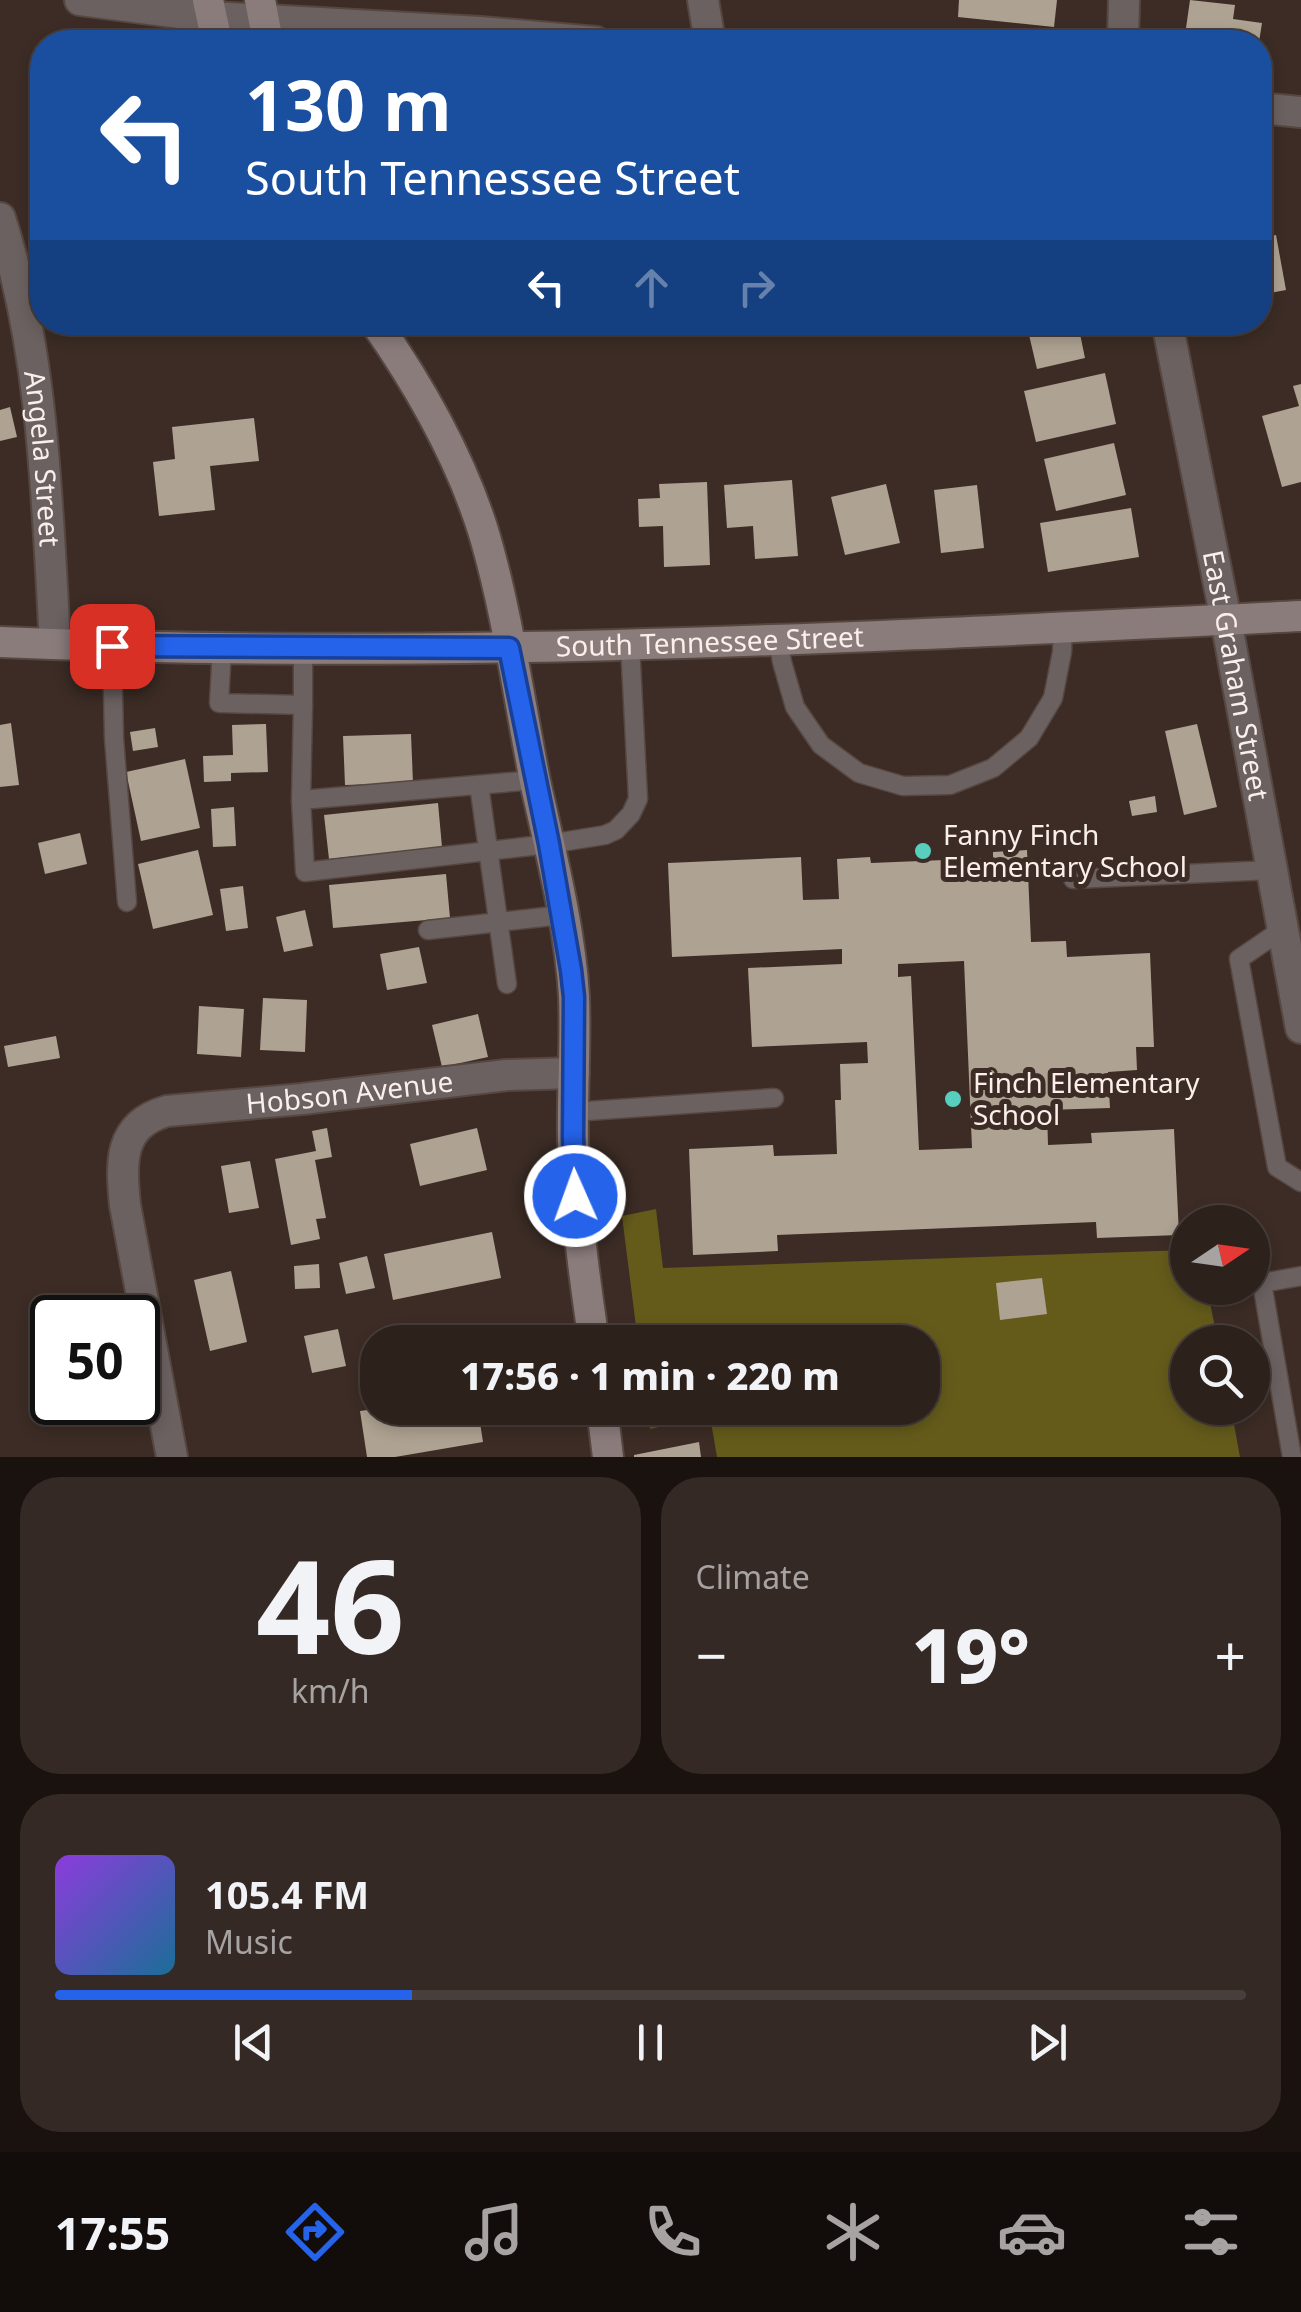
<!DOCTYPE html>
<meta charset="utf-8">
<style>
:root{--surface:#2d211c;--page:#352925;--text:#f1f3f6;--muted:#a7a3a3;--line:#483e3b;--accent:#2563eb}
body{margin:0;font-family:"Noto Sans",sans-serif;background:var(--page);color:var(--text);height:100vh;display:flex;flex-direction:column;font-size:38px;white-space:nowrap}
*{box-sizing:border-box;margin:0}
p{font-size:32px;color:var(--muted)}
.icon{flex:none;width:55px;height:55px;fill:none;stroke:currentColor;stroke-width:2;stroke-linecap:round;stroke-linejoin:round}
.map{position:relative;height:1457px;overflow:hidden}
.panel{display:flex;flex-direction:column;gap:20px;padding:20px;background:#19120f;flex:1}
.panel>*{flex:none}
.top-card{position:absolute;left:30px;top:30px;width:1242px;height:305px;border-radius:40px;box-shadow:0 5px 15px #0003,0 0 0 2px var(--line);background:#1a4fa0;color:#fff;overflow:hidden}
.needle{width:65px;rotate:77deg}
.tools{position:absolute;left:1170px;top:1205px;display:grid;gap:20px}
.tools a{display:grid;place-items:center;width:100px;height:100px;border-radius:50%;background:var(--surface);box-shadow:0 5px 15px #0003,0 0 0 2px var(--line);font-size:50px}
.speed{position:absolute;left:30px;top:1295px;display:flex;gap:20px;font-size:50px;font-weight:700;text-align:center}
.speed>*{display:grid;place-content:center;width:130px;height:130px;border-radius:50%;background:var(--surface);box-shadow:0 5px 15px #0003,0 0 0 2px var(--line);line-height:1}
.speed .limit{border:5px solid #111;border-radius:15px;background:#fff;color:#111}
.pin{position:absolute;display:grid;place-items:center;width:85px;height:85px;color:#fff;margin:-42px;border-radius:20px;box-shadow:0 5px 15px #0006}
.me{position:absolute;width:110px;margin:-55px;rotate:358deg;stroke-linejoin:round;filter:drop-shadow(0 0 8px #0008)}
.turn{display:flex;align-items:center;gap:35px;height:210px;padding:0 50px;font-size:45px}
.turn .icon{width:130px;height:130px;stroke-width:2.5}
.turn b{display:block;font-size:70px;line-height:85px}
.lanes{display:flex;align-items:center;height:95px;padding:0 50px;background:#0003;justify-content:center;gap:50px;direction:ltr}
.lanes .off{opacity:.35}
.big{font-size:75px;font-weight:800;line-height:1.1}
.panel .card{flex:1;display:flex;flex-direction:column;justify-content:center;gap:15px;min-width:0;padding:0 35px;border-radius:40px;background:var(--page)}
.panel .dial{align-items:center;gap:0}
.dial b{font-size:130px;line-height:1}
.song{display:flex;align-items:center;gap:30px}
.cover{width:120px;height:120px;border-radius:15px;background:linear-gradient(135deg,hsl(270 70% 55%),hsl(200 70% 35%))}
.played{height:10px;border-radius:5px;background:linear-gradient(90deg,var(--accent) 30%,var(--line) 30%)}
.keys{display:flex;justify-content:space-around;direction:ltr}
.heat{display:flex;justify-content:space-between;align-items:center;font-size:55px;direction:ltr}
.panel .tiles{flex:1;display:grid;gap:20px;grid-template-columns:1fr 1fr}
.card:last-child{grid-column:span 2}
.trip{position:absolute;left:360px;top:1325px;width:580px;height:100px;border-radius:40px;background:var(--surface);box-shadow:0 5px 15px #0003,0 0 0 2px var(--line);font-weight:800;line-height:100px;text-align:center}
.tab-bar{display:flex;height:160px;justify-content:space-around;align-items:center;background:#120d0b;color:var(--muted)}
.tab-bar .icon{width:70px;height:70px}
.tab-bar .current{color:var(--accent)}
.tab-bar b{font-size:45px;color:var(--text)}
.map>svg:first-child{display:block}
.green{fill:#645b1b}
.building{fill:#aea292;fill-rule:evenodd}
.lines{fill:none;stroke-linecap:round;stroke-linejoin:round}
.lane-casing{stroke:#574741;stroke-width:21}
.street-casing{stroke:#574741;stroke-width:34}
.secondary-casing{stroke:#574741;stroke-width:34}
.lane{stroke:#6b6161;stroke-width:18}
.street{stroke:#6b6161;stroke-width:30}
.secondary{stroke:#8b7c7c;stroke-width:30}
.route-casing{stroke:#184099;stroke-width:25}
.route{stroke:#2563eb;stroke-width:18}
.poi-dot{fill:#58cebf;stroke:#3c2c25;stroke-width:4}
.labels{text-anchor:middle;stroke-width:10;stroke-linejoin:round;paint-order:stroke}
.street-label{font-size:28px;fill:#faefea;stroke:#3c2c25}
.poi-label{font-size:28px;fill:#faefea;stroke:#3c2c25;text-anchor:start}
</style>
<div class="map">
<svg width="1301" height="1457" viewBox="0 0 1301 1457">
<rect width="100%" height="100%" fill="#3c2c25"/>
<polygon class="green" points="656,1209 663,1268 1187,1250 1188,1288 1207,1288 1218,1342 1188,1342 1188,1408 1231,1408 1240,1457 717,1457 710,1416 650,1429 647,1408 922,1408 922,1342 638,1342 622,1216"/>
<g class="building">
<polygon points="959,0 1057,0 1054,27 958,17"/>
<polygon points="1190,0 1235,5 1233,19 1262,23 1259,42 1184,42"/>
<polygon points="1260,167 1271,167 1268,224 1260,223"/>
<polygon points="1276,235 1286,290 1260,295 1260,238"/>
<polygon points="1026,322 1099,322 1099,324 1079,329 1085,358 1037,369"/>
<polygon points="1105,373 1116,424 1036,442 1024,391"/>
<polygon points="1301,384 1301,482 1282,487 1262,416 1299,406 1293,386"/>
<polygon points="10,407 17,437 0,441 0,410"/>
<polygon points="254,418 259,461 210,466 215,510 159,516 153,462 175,459 172,427"/>
<polygon points="1114,443 1126,495 1056,511 1044,459"/>
<polygon points="792,480 798,556 755,559 753,526 727,528 724,485"/>
<polygon points="707,482 710,565 664,567 663,526 639,527 638,499 660,498 659,484"/>
<polygon points="886,484 900,543 845,555 831,497"/>
<polygon points="977,485 984,548 941,553 934,490"/>
<polygon points="1131,508 1139,557 1048,572 1040,523"/>
<polygon points="11,723 19,785 0,787 0,725"/>
<polygon points="266,724 268,772 231,773 231,781 204,782 203,756 233,755 232,725"/>
<polygon points="1197,724 1217,807 1184,815 1165,731"/>
<polygon points="155,728 158,747 133,751 130,732"/>
<polygon points="411,734 413,783 345,785 343,736"/>
<polygon points="185,759 200,828 141,841 126,772"/>
<polygon points="1155,796 1157,812 1132,816 1129,801"/>
<polygon points="438,803 442,847 329,859 324,815"/>
<polygon points="234,807 236,846 213,847 211,809"/>
<polygon points="80,833 87,864 45,874 38,843"/>
<polygon points="198,850 213,915 153,929 138,864"/>
<path d="M 1027,850 L 1031,942 L 1066,941 L 1067,957 L 1150,953 L 1154,1047 L 1136,1047 L 1137,1070 L 1108,1072 L 1110,1108 L 1047,1110 L 1048,1145 L 1092,1143 L 1091,1133 L 1174,1129 L 1179,1235 L 1097,1238 L 1096,1222 L 777,1235 L 778,1251 L 693,1255 L 689,1149 L 773,1145 L 774,1156 L 837,1154 L 835,1100 L 841,1100 L 840,1064 L 868,1063 L 867,1042 L 752,1047 L 748,968 L 842,964 L 842,949 L 672,957 L 668,863 L 801,857 L 803,900 L 839,899 L 837,859 L 870,857 L 871,863 L 993,858 L 993,852 ZM 964,961 L 972,1148 L 919,1150 L 911,976 L 898,977 L 898,964 Z"/>
<polygon points="446,874 450,918 333,928 329,885"/>
<polygon points="243,886 248,928 226,931 220,889"/>
<polygon points="305,910 313,946 284,952 276,917"/>
<polygon points="419,947 427,983 387,990 380,954"/>
<polygon points="263,998 307,1000 305,1052 260,1050"/>
<polygon points="199,1006 244,1009 241,1057 197,1054"/>
<polygon points="478,1014 488,1057 442,1067 432,1025"/>
<polygon points="56,1036 60,1058 8,1067 4,1046"/>
<polygon points="327,1128 332,1157 315,1160 326,1218 316,1219 320,1239 291,1245 275,1159 316,1151 312,1131"/>
<polygon points="477,1128 487,1170 420,1186 410,1144"/>
<polygon points="250,1161 259,1208 229,1213 221,1166"/>
<polygon points="492,1232 501,1278 393,1300 384,1254"/>
<polygon points="367,1256 375,1288 346,1294 339,1263"/>
<polygon points="319,1264 320,1288 295,1289 294,1266"/>
<polygon points="231,1271 247,1342 210,1351 194,1280"/>
<polygon points="1042,1278 1047,1314 1000,1320 996,1283"/>
<polygon points="478,1325 481,1342 410,1342 410,1341"/>
<polygon points="338,1329 346,1366 312,1373 304,1336"/>
<polygon points="52,1363 52,1394 47,1396 40,1366"/>
<polygon points="381,1408 489,1408 490,1414 479,1416 483,1442 395,1457 367,1457 360,1411"/>
<polygon points="699,1442 701,1457 634,1457 634,1455"/>
</g>
<g class="lines">
<g class="lane-casing">
<g id="lane">
<polyline points="778,639 782,662 795,707 821,745 859,773 903,786 950,785 993,768 1029,738 1053,698 1062,652 1063,627"/>
<polyline points="112,646 114,738 127,902"/>
<polyline points="222,647 219,703 303,705 303,648"/>
<polyline points="303,705 301,800 305,872 549,844 605,835 616,830 631,814 638,799 630,644"/>
<polyline points="479,785 507,984"/>
<polyline points="301,800 535,780"/>
<polyline points="1073,879 1272,870"/>
<polyline points="1283,929 1239,959 1277,1167 1301,1182"/>
<polyline points="428,930 562,915"/>
<polyline points="573,1112 774,1098"/>
<polyline points="1292,1457 1262,1283 1301,1276"/>
</g>
</g>
<g class="street-casing">
<g id="street">
<polyline points="80,0 211,17 480,32 596,42"/>
<polyline points="703,0 710,42"/>
<polyline points="1123,42 1124,0"/>
<polyline points="1260,108 1301,112"/>
<path id="s1" d="M 0,218 C 44,356 47,501 55,644"/>
<path id="s2" d="M 1167,322 L 1226,620 L 1301,1028"/>
<path id="s3" d="M 172,1457 L 125,1205 C 121,1163 118,1125 167,1111 L 302,1099 L 507,1075 L 574,1073"/>
</g>
</g>
<g class="secondary-casing">
<g id="secondary">
<polyline points="208,0 217,42"/>
<polyline points="260,0 268,42"/>
<path d="M 375,322 C 421,388 462,460 485,537 C 508,616 519,700 535,781 C 550,850 570,926 574,996 C 576,1044 572,1092 573,1140 C 575,1208 584,1275 594,1342"/>
<path id="s4" d="M 0,642 C 434,661 868,637 1301,616"/>
<polyline points="602,1408 608,1457"/>
</g>
</g>
<use href="#lane" class="lane"/>
<use href="#street" class="street"/>
<use href="#secondary" class="secondary"/>
</g>
<g class="lines">
<g class="route-casing">
<polyline id="route" points="112,646 509,648 549,844 571,970 574,997 573,1137 575,1196"/>
</g>
<use href="#route" class="route"/>
</g>
<g class="poi-dot">
<circle cx="923" cy="851" r="10"/>
<circle cx="953" cy="1099" r="10"/>
</g>
<g class="labels">
<g class="street-label">
<text dy="10" stroke="none"><textPath href="#s1" startOffset="245">Angela Street</textPath></text>
<text dy="10" stroke="none"><textPath href="#s4" startOffset="710">South Tennessee Street</textPath></text>
<text dy="10" stroke="none"><textPath href="#s2" startOffset="360">East Graham Street</textPath></text>
<text dy="10" stroke="none"><textPath href="#s3" startOffset="555">Hobson Avenue</textPath></text>
</g>
<g class="poi-label">
<text x="943" y="845">Fanny Finch<tspan x="943" dy="32">Elementary School</tspan></text>
<text x="973" y="1093">Finch Elementary<tspan x="973" dy="32">School</tspan></text>
</g>
</g>
</svg>
<div class="tools">
<a><svg class="needle" viewBox="-14 -14 28 28"><path d="M0-13l5 13h-10z" fill="#e53935"/><path d="M0 13l5-13h-10z" fill="#a7a3a3"/></svg></a>
<a><svg class="icon" aria-label="search" viewBox="0 0 24 24"><circle cx="10" cy="10" r="6"/><path d="M15 15l6 6"/></svg></a>
</div>
<div class="speed"><div class="limit">50</div></div>
<div class="pin" style="left:112px;top:646px;background:#d93025"><svg class="icon" aria-label="arrive" viewBox="0 0 24 24"><path d="M6 21V4h12l-3 4 3 4H6"/></svg></div>
<svg class="me" style="left:575px;top:1196px" viewBox="-20 -20 40 40"><circle r="17" fill="#2563eb" stroke="#fff" stroke-width="3"/><path d="M0-11L8 9 0 5-8 9z" fill="#fff"/></svg>
<div class="trip">17:56 · 1 min · 220 m</div>
<div class="top-card">
<div class="turn"><svg class="icon" aria-label="left" viewBox="0 0 24 24"><path d="M17 20v-9H6M10 6l-5 5 5 5"/></svg><div><b>130 m</b>South Tennessee Street</div></div>
<div class="lanes"><svg class="icon" aria-label="left" viewBox="0 0 24 24"><path d="M17 20v-9H6M10 6l-5 5 5 5"/></svg><svg class="icon off" aria-label="ahead" viewBox="0 0 24 24"><path d="M12 20V5M6 11l6-6 6 6"/></svg><svg class="icon off" aria-label="right" viewBox="0 0 24 24"><path d="M7 20v-9h11M14 6l5 5-5 5"/></svg></div>
</div>
</div>
<section class="panel">
<div class="tiles">
<div class="card dial"><b>46</b><p>km/h</p></div>
<div class="card"><p>Climate</p>
<div class="heat"><a>−</a><b class="big">19°</b><a>+</a></div>
</div>
<div class="card">
<div class="song"><i class="cover"></i><div><b>105.4 FM</b><p>Music</p></div></div>
<div class="played"></div>
<div class="keys"><svg class="icon" aria-label="previous" viewBox="0 0 24 24"><path d="M18 5L8 12l10 7zM5 5v14"/></svg><svg class="icon" aria-label="pause" viewBox="0 0 24 24"><path d="M8 5v14M16 5v14"/></svg><svg class="icon" aria-label="next" viewBox="0 0 24 24"><path d="M6 5l10 7-10 7zM19 5v14"/></svg></div>
</div>
</div>
</section>
<nav class="tab-bar">
<b>17:55</b>
<svg class="icon current" aria-label="directions" viewBox="0 0 24 24"><path d="M12 3l9 9-9 9-9-9zM9 14v-3h6M13 9l2 2-2 2"/></svg>
<svg class="icon" aria-label="music" viewBox="0 0 24 24"><path d="M9 18V5l10-2v13"/><circle cx="6" cy="18" r="3"/><circle cx="16" cy="16" r="3"/></svg>
<svg class="icon" aria-label="phone" viewBox="0 0 24 24"><path d="M5 4h4l2 5-3 2q2 4 5 5l2-3 5 2v4C11 20 4 13 5 4z"/></svg>
<svg class="icon" aria-label="climate" viewBox="0 0 24 24"><path d="M12 3v18M4 7l16 10M4 17L20 7"/></svg>
<svg class="icon" aria-label="car" viewBox="0 0 24 24"><path d="M5 17H2v-5l4-1 3-4h7l3 4 3 1v5h-3M9 17h6M6 11h13"/><circle cx="7" cy="17" r="2"/><circle cx="17" cy="17" r="2"/></svg>
<svg class="icon" aria-label="filters" viewBox="0 0 24 24"><path d="M4 7h16M4 17h16"/><circle cx="9" cy="7" r="2"/><circle cx="15" cy="17" r="2"/></svg>
</nav>
